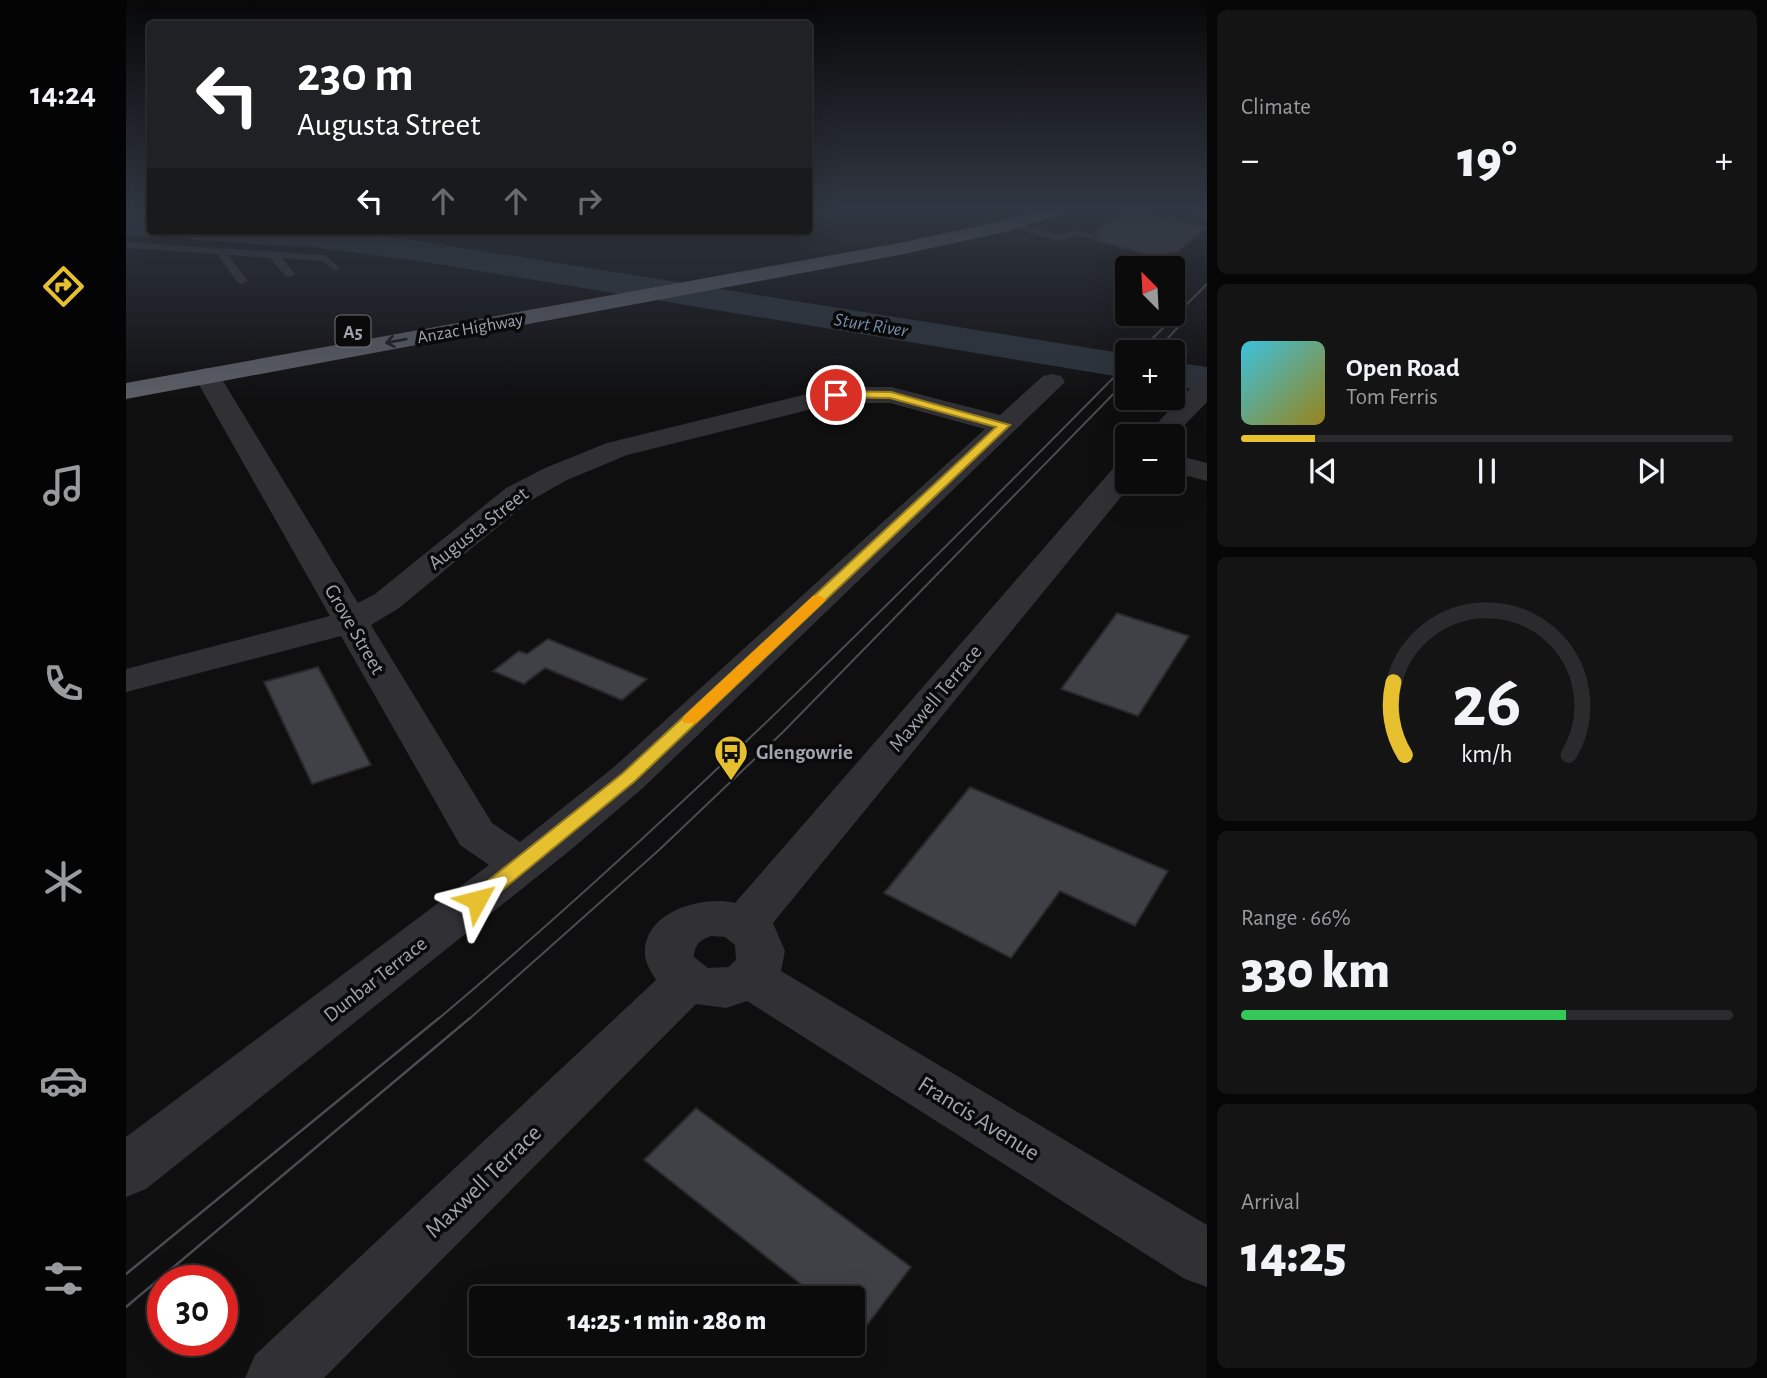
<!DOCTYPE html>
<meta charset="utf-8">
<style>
:root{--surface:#0b0b0c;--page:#141415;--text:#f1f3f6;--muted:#9a9b9d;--line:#2b2b2d;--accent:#e7c030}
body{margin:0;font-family:"Alegreya Sans",sans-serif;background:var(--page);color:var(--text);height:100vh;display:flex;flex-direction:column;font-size:26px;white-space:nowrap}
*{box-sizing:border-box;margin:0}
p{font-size:23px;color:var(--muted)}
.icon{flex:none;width:38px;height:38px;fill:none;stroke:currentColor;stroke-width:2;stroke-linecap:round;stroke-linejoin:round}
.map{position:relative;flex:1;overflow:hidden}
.details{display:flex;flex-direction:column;gap:10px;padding:10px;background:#060607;width:560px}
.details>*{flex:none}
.hud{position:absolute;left:21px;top:21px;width:665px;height:214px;border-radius:7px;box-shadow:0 7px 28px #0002,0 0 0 2px var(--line);background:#202124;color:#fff;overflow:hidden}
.needle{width:46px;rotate:336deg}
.controls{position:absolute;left:989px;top:256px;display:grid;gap:14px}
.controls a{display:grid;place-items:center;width:70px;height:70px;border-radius:7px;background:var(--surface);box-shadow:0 7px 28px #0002,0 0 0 2px var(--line);font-size:35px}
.speed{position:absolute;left:21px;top:1265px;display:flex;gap:14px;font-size:35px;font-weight:700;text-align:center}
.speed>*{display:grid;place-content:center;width:91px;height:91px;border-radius:50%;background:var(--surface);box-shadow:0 7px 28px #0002,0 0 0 2px var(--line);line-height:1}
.speed .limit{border:10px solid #d22;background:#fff;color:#111}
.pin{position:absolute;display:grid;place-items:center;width:60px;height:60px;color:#fff;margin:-30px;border:4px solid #fff;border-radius:50%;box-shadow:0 2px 7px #0007}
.me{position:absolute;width:77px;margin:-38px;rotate:52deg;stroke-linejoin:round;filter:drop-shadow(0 0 5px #0008)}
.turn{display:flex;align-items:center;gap:24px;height:147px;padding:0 35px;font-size:32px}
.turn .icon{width:91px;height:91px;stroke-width:2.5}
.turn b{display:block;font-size:49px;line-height:60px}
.lanes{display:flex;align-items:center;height:66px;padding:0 35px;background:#0003;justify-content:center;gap:35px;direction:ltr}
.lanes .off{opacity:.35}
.big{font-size:52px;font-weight:800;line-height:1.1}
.details .tile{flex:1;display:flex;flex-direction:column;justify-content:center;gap:10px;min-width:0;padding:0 24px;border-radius:10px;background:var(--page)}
.details .dial{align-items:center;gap:0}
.dial svg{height:182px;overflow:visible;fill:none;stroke:var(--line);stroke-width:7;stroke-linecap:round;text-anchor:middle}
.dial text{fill:var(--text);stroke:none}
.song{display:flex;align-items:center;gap:21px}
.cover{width:84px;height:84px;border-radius:10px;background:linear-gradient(135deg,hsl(190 70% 55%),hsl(50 70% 35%))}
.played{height:7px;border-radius:4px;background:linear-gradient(90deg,var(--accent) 15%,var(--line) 15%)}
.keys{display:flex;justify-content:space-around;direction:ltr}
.heat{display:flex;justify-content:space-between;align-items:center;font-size:38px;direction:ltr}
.charge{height:10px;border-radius:5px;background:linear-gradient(90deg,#34c759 66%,var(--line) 0)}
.trip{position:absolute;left:343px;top:1286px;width:396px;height:70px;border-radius:7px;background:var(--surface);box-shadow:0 7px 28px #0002,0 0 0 2px var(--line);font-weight:800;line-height:70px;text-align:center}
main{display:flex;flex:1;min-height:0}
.dock{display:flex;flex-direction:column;width:126px;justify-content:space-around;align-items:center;background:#040405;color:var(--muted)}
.dock .icon{width:49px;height:49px}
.dock .current{color:var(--accent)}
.dock b{font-size:32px;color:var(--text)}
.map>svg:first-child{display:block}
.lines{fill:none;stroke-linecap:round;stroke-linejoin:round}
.river{fill:#2b323a;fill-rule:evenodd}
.building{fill:#404146;stroke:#29292c;stroke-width:2}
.lane{fill:#303035;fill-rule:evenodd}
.street{fill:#303035;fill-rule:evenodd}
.secondary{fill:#3e3f45;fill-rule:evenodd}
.highway{fill:#5c5e66;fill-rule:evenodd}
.tram-far1{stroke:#4b4c52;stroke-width:2}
.tram{stroke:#4b4c52;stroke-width:2.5}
.oneway{stroke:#1a1b1d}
.route{fill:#e7c030;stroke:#967d1f;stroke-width:2}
.slow{fill:#f59e0b}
.labels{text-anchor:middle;stroke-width:7;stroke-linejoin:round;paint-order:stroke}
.far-street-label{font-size:18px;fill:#a1a3b0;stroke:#0a0a0b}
.far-water-label{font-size:19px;font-style:italic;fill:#788dab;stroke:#0a0a0b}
.shield{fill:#0a0a0b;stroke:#74757e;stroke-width:2}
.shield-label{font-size:19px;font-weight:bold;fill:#a1a3b0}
.street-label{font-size:21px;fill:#a1a3b0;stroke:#0a0a0b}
.poi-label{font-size:21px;font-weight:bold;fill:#a1a3b0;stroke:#0a0a0b;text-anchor:start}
.near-street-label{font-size:24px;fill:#a1a3b0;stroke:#0a0a0b}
</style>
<main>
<nav class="dock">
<b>14:24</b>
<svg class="icon current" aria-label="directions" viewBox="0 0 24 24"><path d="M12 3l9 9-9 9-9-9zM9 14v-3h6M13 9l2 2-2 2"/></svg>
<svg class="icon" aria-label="music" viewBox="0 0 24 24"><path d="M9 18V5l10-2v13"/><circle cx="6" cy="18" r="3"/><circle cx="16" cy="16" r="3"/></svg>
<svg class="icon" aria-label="phone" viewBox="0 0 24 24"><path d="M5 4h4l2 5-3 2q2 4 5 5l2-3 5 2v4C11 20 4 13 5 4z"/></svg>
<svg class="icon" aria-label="climate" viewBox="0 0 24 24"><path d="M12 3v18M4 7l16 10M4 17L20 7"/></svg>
<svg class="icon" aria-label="car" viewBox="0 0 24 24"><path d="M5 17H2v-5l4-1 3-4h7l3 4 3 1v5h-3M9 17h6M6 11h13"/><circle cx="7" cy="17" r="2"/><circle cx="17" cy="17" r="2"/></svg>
<svg class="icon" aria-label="filters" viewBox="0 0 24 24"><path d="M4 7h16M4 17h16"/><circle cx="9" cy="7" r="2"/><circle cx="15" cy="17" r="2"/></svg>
</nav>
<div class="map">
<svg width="1081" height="1378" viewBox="0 0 1081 1378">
<rect width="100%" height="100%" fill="#0f0f10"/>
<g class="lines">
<g class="river">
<polygon points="0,217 24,219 24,231 37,231 35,234 24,237 0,235"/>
<polygon points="57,231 205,231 300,242 1001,354 1001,378 300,262 194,248 72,240 61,237"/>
<polygon points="1046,362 1081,367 1081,391 1046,386"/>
</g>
</g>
<g class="building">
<polygon points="1008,210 1019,211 1081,227 1050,253 1044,252 1036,259 968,240 973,237 969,233 999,211"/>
<polygon points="991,613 1063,636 1012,716 935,689"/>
<polygon points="422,639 521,679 496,700 419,668 398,684 367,671 393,651 401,654"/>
<polygon points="192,667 245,765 186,784 138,682"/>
<polygon points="844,787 1042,871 1009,926 934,891 885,958 758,893"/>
<polygon points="570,1108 785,1267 722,1350 715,1344 726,1344 726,1298 682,1298 686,1293 518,1160"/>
</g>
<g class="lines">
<g class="lane">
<polygon points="885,221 931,235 953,230 970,236 965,239 953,236 931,241 881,226 881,222"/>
<polygon points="0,242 199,255 214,268 209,271 196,261 156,258 169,274 163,277 159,276 144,258 102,255 122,281 116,284 112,283 91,254 0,248"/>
</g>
<g class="street">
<path d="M 81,368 L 90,370 L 94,376 L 232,603 L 249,594 L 380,488 L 419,468 L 481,443 L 710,387 L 765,387 L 874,415 L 917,376 L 926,374 L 935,376 L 939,382 L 518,787 L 447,848 L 20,1189 L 0,1197 L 0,1137 L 363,865 L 334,845 L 215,636 L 0,692 L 0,669 L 204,616 L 68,376 L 72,370 ZM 710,403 L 764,403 L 859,429 L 488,767 L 394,842 L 366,823 L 245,625 L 273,608 L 402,502 L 441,480 L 501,455 Z"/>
<polygon points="1081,378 1081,402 1046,438 1046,436 1019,436 1072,380"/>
<polygon points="1046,454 1081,463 1081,481 1046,472"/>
<path d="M 1001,462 L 1001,481 L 1008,481 L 647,923 L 659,951 L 655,971 L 1081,1225 L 1081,1287 L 1059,1279 L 621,1001 L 600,1008 L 570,1004 L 198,1378 L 119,1378 L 129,1355 L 530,980 C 526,973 519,963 519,955 C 516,912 576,895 609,903 L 990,465 ZM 585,936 L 599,937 L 609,945 L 610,960 L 602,967 L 582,968 L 568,957 C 569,944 573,941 585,936 Z"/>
</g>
<polygon class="secondary" points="1056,208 1081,208 1081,220 1059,212"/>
<polygon class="highway" points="914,208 944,208 941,212 883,231 773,255 0,399 0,383 773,243 871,222"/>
<g class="tram-far1">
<polyline points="1013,352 1081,284"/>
<polyline points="1029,352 1054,325"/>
<path d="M 311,1020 C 554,815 778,590 1001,364"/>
<polyline points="342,1020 533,850 657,732 1001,380"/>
</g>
<g class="tram">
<polyline points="0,1274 313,1018"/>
<polyline points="0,1307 344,1018"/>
</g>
</g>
<defs><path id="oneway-shaft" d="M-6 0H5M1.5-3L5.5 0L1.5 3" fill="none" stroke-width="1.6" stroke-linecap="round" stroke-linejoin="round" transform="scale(1.75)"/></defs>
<use class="oneway" href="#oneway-shaft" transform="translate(270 341) rotate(170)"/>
<linearGradient id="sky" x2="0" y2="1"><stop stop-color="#080809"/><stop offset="0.52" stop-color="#313742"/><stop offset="1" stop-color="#313742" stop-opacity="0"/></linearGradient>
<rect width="1081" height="401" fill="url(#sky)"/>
<polygon class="route" points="710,391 765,392 884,425 509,781 358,905 344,905 341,900 344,895 497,773 870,427 764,398 706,397 706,392"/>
<polygon class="slow" points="692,595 700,599 698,602 570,723 558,723 556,720 558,716 687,596"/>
<defs>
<g id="bus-pin" transform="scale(1.75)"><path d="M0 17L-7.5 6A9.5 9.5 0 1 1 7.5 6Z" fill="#e7c030" stroke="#0a0a0b"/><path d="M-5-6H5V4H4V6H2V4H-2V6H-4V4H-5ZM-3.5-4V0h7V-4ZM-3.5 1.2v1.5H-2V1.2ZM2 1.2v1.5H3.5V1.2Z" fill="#111"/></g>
</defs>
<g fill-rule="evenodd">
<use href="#bus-pin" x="605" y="752"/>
</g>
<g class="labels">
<g class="far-street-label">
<text transform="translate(344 328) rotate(-10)" y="6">Anzac Highway</text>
</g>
<g class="far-water-label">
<text transform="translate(745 324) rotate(9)" y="7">Sturt River</text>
</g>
<rect class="shield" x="209.5" y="315.5" width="35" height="31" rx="5"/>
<g class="shield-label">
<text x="227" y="338">A5</text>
</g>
<g class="street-label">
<text transform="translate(352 528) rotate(-38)" y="7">Augusta Street</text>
<text transform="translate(229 629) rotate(60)" y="7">Grove Street</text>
<text transform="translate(809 698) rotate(-50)" y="7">Maxwell Terrace</text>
<text transform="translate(249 979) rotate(-38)" y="7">Dunbar Terrace</text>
</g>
<g class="poi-label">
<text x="630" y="759">Glengowrie</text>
</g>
<g class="near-street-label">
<text transform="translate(853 1118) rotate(32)" y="8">Francis Avenue</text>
<text transform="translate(357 1181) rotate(-44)" y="8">Maxwell Terrace</text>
</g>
</g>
</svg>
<div class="controls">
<a><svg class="needle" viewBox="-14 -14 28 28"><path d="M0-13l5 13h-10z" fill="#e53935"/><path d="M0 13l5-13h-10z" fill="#9a9b9d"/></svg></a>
<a>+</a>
<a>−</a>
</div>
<div class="speed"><div class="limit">30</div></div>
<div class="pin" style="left:710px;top:395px;background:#d93025"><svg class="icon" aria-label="arrive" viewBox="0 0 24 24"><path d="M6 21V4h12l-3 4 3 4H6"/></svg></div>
<svg class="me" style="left:351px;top:900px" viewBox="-20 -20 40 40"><path d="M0-17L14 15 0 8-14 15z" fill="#e7c030" stroke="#fff" stroke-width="4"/></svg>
<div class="trip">14:25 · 1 min · 280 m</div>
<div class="hud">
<div class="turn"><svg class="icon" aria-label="left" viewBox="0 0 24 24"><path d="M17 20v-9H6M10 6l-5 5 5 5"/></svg><div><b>230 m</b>Augusta Street</div></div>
<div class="lanes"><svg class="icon" aria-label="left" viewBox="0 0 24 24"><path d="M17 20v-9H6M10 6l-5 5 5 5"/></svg><svg class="icon off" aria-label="ahead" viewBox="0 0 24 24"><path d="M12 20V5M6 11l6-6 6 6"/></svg><svg class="icon off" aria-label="ahead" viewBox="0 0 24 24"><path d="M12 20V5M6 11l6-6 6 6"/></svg><svg class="icon off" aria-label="right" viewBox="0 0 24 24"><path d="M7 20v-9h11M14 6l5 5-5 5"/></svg></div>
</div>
</div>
<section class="details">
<div class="tile"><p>Climate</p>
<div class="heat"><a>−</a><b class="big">19°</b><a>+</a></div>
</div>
<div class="tile">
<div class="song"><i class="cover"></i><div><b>Open Road</b><p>Tom Ferris</p></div></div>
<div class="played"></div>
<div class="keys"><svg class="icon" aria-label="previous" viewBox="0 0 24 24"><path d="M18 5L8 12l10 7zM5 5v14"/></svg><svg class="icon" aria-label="pause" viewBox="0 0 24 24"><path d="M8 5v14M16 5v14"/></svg><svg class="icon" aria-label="next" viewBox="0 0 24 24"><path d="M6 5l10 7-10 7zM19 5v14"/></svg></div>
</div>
<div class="tile dial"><svg viewBox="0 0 100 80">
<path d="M14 69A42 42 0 1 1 86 69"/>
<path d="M14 69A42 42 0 0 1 9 37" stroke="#e7c030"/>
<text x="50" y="56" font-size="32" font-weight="700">26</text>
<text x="50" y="72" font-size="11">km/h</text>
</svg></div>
<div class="tile"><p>Range · 66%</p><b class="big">330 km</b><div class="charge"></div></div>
<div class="tile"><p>Arrival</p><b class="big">14:25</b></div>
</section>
</main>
